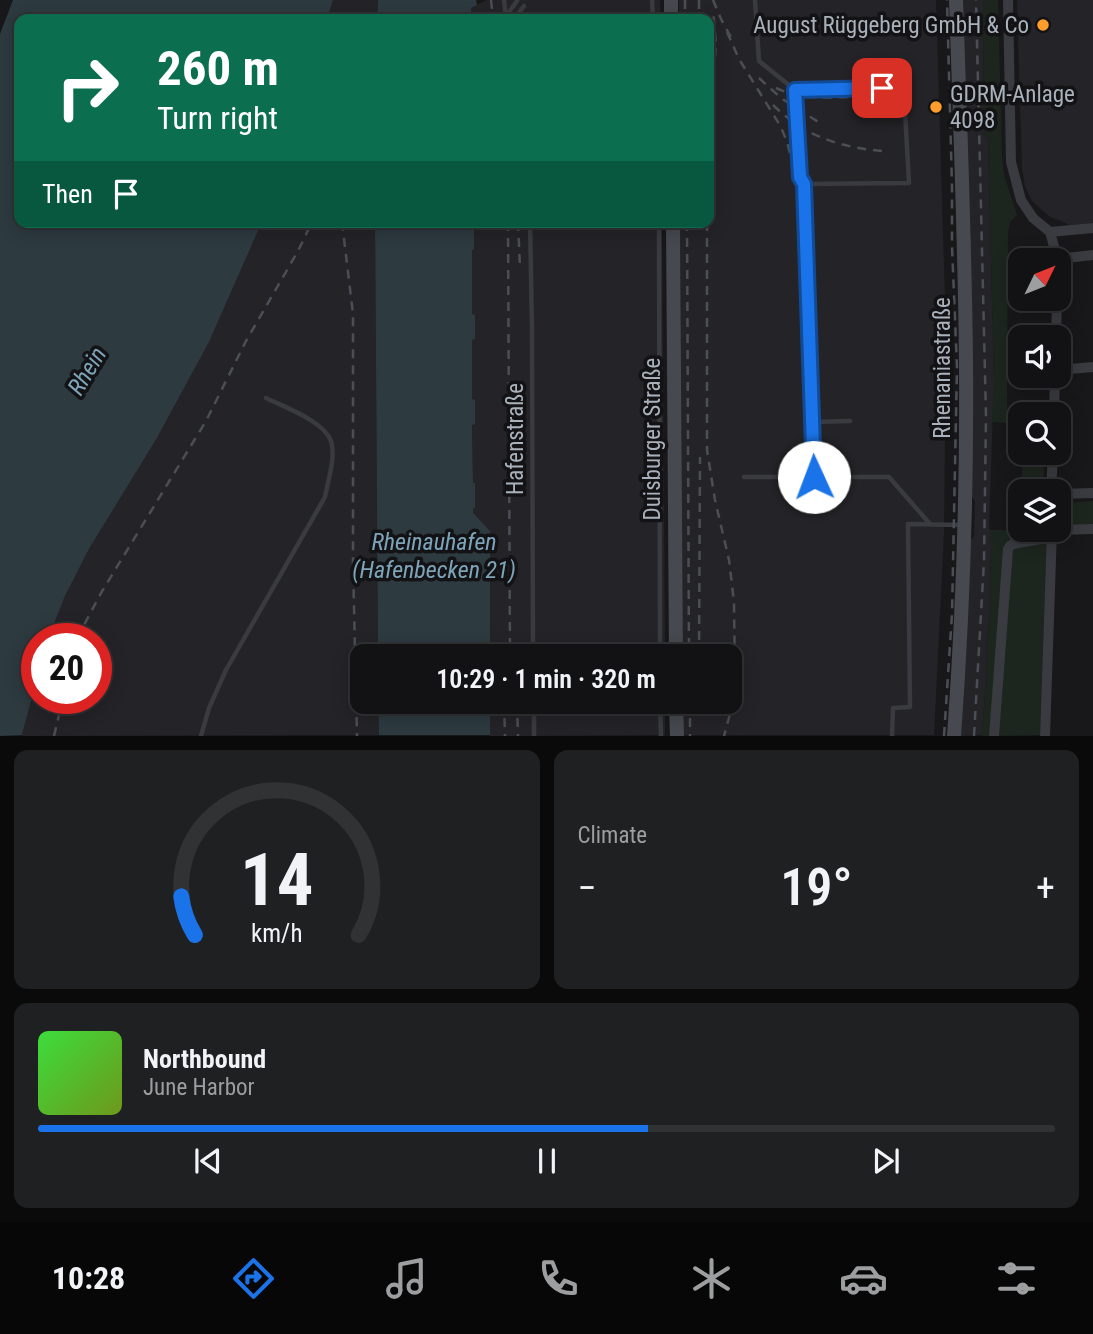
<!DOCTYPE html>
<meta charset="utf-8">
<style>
:root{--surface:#121214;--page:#1f2022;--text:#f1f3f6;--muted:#9c9ea0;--line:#313234;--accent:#1a73e8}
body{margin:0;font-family:"Roboto Condensed",sans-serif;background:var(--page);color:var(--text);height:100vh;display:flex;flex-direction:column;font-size:26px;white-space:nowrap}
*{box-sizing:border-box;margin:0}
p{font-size:23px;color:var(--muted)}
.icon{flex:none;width:38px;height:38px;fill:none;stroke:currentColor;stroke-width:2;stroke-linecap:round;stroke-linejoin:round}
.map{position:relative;height:736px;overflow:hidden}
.side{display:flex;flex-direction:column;gap:14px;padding:14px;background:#0a0a0b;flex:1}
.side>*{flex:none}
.top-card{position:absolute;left:14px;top:14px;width:700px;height:214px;border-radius:14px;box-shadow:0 4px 18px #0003,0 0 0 2px var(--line);background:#0b6e4f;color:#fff;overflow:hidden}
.needle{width:46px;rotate:47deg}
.controls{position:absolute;left:1008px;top:248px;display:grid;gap:14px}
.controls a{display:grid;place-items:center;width:63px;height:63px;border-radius:14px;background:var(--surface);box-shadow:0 4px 18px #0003,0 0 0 2px var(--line);font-size:35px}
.speed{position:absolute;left:21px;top:623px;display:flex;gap:14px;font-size:35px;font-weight:700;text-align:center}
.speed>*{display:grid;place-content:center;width:91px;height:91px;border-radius:50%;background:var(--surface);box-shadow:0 4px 18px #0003,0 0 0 2px var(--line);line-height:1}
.speed .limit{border:10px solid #d22;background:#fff;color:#111}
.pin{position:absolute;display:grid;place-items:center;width:60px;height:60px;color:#fff;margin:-30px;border-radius:14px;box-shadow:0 4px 10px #0006}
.me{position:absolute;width:77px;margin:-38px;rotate:358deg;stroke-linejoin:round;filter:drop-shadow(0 0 5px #0008)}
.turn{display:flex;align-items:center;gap:24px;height:147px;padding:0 28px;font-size:32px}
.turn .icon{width:91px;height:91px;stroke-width:2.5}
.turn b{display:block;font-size:49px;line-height:60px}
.then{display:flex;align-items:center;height:66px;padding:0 28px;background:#0003;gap:14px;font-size:26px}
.big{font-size:52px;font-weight:600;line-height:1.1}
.side .card{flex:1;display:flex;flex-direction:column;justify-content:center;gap:10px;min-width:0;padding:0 24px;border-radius:14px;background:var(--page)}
.side .dial{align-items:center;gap:0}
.dial svg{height:182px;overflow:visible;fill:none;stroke:var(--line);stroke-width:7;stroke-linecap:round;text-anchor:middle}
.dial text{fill:var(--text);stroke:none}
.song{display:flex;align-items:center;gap:21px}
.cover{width:84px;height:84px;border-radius:10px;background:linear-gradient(135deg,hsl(120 70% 55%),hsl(80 70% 35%))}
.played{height:7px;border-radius:4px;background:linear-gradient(90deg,var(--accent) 60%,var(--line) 60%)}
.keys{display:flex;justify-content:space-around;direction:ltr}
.heat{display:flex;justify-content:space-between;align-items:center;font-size:38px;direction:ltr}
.side .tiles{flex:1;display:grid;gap:14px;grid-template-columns:1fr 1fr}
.card:last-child{grid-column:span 2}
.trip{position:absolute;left:350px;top:644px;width:392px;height:70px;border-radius:14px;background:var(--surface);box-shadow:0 4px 18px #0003,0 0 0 2px var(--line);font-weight:600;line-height:70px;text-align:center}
.tabs{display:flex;height:112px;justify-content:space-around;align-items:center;background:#070708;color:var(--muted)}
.tabs .icon{width:49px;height:49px}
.tabs .on{color:var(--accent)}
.tabs b{font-size:32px;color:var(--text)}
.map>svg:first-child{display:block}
.built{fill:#242428}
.green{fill:#1d261e}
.water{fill:#2d3a40}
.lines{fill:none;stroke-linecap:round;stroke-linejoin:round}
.lane{stroke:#393b40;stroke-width:4.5}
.street{stroke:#393b40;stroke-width:10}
.secondary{stroke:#464a50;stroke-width:14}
.rail{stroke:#4b4f55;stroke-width:2.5;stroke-dasharray:9 7;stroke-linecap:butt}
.route-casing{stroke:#114b97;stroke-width:18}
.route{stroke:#1a73e8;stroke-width:12}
.poi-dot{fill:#ff9e2b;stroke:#131316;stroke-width:2.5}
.labels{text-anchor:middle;stroke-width:7;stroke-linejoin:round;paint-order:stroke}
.poi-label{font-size:23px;fill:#a9b1bb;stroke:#131316;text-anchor:end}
.street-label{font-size:23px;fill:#a9b1bb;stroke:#131316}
.water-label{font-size:24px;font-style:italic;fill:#7ea4b9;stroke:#131316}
</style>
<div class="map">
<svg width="1093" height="736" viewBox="0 0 1093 736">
<rect width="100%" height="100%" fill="#18181a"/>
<g class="built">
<polygon points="333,0 378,0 377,19 327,19"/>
<polygon points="487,0 660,0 661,19 471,19 471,8"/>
<polygon points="679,0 936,0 946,332 944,533 934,735 683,735 683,702 730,702 730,656 683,656 680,222 709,222 709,19 679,19"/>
<polygon points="962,0 983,0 984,135 988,139 994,383 989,524 991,544 990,610 987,632 986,675 982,735 960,736 970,540 974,537 975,501 972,497"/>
<polygon points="1017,0 1093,0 1093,223 1070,225 1049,216 1032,201 1025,186 1022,169"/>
<polygon points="262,222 375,222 378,656 362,656 362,702 378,702 379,735 22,736 37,679 37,698 96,698 96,639 48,639 65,596 89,549 157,438 209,342"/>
<polygon points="472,222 662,222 665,656 490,656 490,531 473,514 473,508 475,507 475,484 473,483 472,424 475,424 475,400 472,400 472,339 475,338 475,315 472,315 472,249 474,249 474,225 472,225"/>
<polygon points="490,702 665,702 665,735 490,736"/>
</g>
<g class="green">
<polygon points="983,0 998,0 1002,156 1004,175 1017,215 1010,222 1008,232 1007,413 1044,415 1020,415 1020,424 992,422 994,383 988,139 984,135"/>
<polygon points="1022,453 1045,453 1043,487 1022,489"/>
<polygon points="1093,501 1093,525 1069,527 1064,519 1065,503"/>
<polygon points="989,530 1047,530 1040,735 982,736 986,675 987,632 990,610 991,544"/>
</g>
<g class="water">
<polygon points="13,0 333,0 327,19 19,19 19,222 262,222 209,342 157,438 89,549 65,596 48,639 37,639 37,679 22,735 0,736 0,34"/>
<polygon points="378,0 476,0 477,5 471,8 471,19 377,19"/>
<polygon points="375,222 472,222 472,225 474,225 474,249 472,250 472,314 475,315 475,339 472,340 472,399 475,400 475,424 472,425 473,483 475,483 475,508 473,508 473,513 490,531 490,656 378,656"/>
<polygon points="378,702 490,702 490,735 379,735"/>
</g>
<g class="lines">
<g class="lane">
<polyline points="504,0 506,19"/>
<polyline points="652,0 653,19"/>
<polyline points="755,0 759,61 795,90 882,88 905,112 909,183 804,184 812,422"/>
<polyline points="506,16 517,1"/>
<polyline points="514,19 524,6"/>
<polyline points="795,90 800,177 804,184"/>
<polyline points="530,222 532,328 533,656"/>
<polyline points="659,222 660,656"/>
<polyline points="744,477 889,477 930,524"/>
<polyline points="814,477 812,422 850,421"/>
<polyline points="534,702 534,736"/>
<polyline points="660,702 661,736"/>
<path d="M 201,736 L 209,708 L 226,670 L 325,497 C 328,480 336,457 331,441 C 324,421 284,407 266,398"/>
<polyline points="892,736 893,708 910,707 908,524 960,525"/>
</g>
<g class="street">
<polyline points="1008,0 1011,162 1021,200 1033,218 1050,232 1058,261"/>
<polyline points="1050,232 1093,228"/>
<polyline points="1058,259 1093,255"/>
<polyline points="1056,338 1057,299"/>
<polyline points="1059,370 1093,367"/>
<polyline points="1054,415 1055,376"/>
<polyline points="1051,492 1053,453"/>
<polyline points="1059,494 1093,493"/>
<polyline points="1059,530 1093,529"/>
<polyline points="994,736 1008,549 1010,546 1013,544 1052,537"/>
<polyline points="1045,736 1052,530"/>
</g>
<g class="secondary">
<polyline points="671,19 671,0"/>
<polyline points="673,222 676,656"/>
<polyline points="676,702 677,736"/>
<path d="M 954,736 C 963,612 967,489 966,365 C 965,243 960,122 956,0"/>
</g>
<g class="rail">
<polyline points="491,0 493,19"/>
<polyline points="685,0 685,19"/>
<polyline points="699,0 699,19"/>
<polyline points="713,0 721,19 733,41"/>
<polyline points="727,32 739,59 781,127 787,142 794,169 799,194 803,227 808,399"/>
<polyline points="759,78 781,98 820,123"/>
<path d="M 776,88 C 807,103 848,96 882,95"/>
<path d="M 773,105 C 805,136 838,147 882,151"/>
<polyline points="709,137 716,43 713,11"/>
<polyline points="342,222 353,314 353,565 357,736"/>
<polyline points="508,222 510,656"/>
<polyline points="518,222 520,268"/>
<polyline points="687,222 689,656"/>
<polyline points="707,222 707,450 715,500 729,560 734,602 735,682 730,714 724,736"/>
<polyline points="520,493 520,420"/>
<polyline points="78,639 84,625 101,593 206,421 246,341 298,251 312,222"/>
<polyline points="699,656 700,457"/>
<polyline points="504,702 505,736"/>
<polyline points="517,702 518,736"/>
<polyline points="690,702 690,736"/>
<polyline points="54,736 63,698"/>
<polyline points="944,736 952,614 957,367 952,247 952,187 947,0"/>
<polyline points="974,736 984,561 986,416 976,0"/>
</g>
</g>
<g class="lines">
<g class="route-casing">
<polyline id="route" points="814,477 804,184 800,177 795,90 882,88"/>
</g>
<use href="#route" class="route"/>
</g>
<g class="poi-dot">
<circle cx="1043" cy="25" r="7"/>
<circle cx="936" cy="107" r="7"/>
</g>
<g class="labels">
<g class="poi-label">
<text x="1029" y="33">August Rüggeberg GmbH &amp; Co</text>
<text x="950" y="102" text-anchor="start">GDRM-Anlage<tspan x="950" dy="26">4098</tspan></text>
</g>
<g class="street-label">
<text transform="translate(942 368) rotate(-90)" y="8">Rhenaniastraße</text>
<text transform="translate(515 439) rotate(-90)" y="8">Hafenstraße</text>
<text transform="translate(652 439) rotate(-90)" y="8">Duisburger Straße</text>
</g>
<g class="water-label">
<text transform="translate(87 371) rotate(-59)" y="8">Rhein</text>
<text x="434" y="550">Rheinauhafen<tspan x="434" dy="28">(Hafenbecken 21)</tspan></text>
</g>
</g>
</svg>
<div class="controls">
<a><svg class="needle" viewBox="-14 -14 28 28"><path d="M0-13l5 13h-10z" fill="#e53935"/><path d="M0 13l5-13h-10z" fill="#9c9ea0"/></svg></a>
<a><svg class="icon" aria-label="sound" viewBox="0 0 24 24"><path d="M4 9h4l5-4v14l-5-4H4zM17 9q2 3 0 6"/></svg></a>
<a><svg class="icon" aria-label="search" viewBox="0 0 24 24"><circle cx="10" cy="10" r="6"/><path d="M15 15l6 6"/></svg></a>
<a><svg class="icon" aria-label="layers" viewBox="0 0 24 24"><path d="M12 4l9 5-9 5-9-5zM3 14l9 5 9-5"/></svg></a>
</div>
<div class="speed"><div class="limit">20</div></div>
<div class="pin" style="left:882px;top:88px;background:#d93025"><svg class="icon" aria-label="arrive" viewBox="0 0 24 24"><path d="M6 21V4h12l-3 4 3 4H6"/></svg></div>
<svg class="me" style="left:814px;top:477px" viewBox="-20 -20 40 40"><circle r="19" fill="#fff"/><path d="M0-13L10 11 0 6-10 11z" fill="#1a73e8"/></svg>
<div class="trip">10:29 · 1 min · 320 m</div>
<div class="top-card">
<div class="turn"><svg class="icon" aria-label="right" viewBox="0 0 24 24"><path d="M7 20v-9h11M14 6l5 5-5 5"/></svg><div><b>260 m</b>Turn right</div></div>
<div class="then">Then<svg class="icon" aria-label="arrive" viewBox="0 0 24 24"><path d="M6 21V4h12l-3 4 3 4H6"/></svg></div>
</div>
</div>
<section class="side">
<div class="tiles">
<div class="card dial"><svg viewBox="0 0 100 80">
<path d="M14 69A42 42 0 1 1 86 69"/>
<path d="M14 69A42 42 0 0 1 8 52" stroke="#1a73e8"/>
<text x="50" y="56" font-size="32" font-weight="700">14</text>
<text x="50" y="72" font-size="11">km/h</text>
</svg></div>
<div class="card"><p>Climate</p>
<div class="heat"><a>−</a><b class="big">19°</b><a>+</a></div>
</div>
<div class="card">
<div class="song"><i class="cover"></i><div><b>Northbound</b><p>June Harbor</p></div></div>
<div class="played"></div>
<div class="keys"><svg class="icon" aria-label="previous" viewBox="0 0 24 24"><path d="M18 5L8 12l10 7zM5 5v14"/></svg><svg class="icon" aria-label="pause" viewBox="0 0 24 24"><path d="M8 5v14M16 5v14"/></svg><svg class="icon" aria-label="next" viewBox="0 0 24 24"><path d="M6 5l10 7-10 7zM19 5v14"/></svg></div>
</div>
</div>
</section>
<nav class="tabs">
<b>10:28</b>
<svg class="icon on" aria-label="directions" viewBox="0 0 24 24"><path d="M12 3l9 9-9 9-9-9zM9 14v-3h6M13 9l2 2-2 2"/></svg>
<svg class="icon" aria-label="music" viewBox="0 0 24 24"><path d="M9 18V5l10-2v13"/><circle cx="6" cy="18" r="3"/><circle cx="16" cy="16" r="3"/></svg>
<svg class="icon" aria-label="phone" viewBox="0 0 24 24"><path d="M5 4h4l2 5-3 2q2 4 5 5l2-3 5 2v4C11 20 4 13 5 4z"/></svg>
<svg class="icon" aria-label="climate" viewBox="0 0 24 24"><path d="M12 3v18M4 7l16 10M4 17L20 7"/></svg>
<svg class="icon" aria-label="car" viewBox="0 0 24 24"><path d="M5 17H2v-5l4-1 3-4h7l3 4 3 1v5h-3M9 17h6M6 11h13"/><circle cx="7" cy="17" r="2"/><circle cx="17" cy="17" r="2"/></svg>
<svg class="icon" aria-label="filters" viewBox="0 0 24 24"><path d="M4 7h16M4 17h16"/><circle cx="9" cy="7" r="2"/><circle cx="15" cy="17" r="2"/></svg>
</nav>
